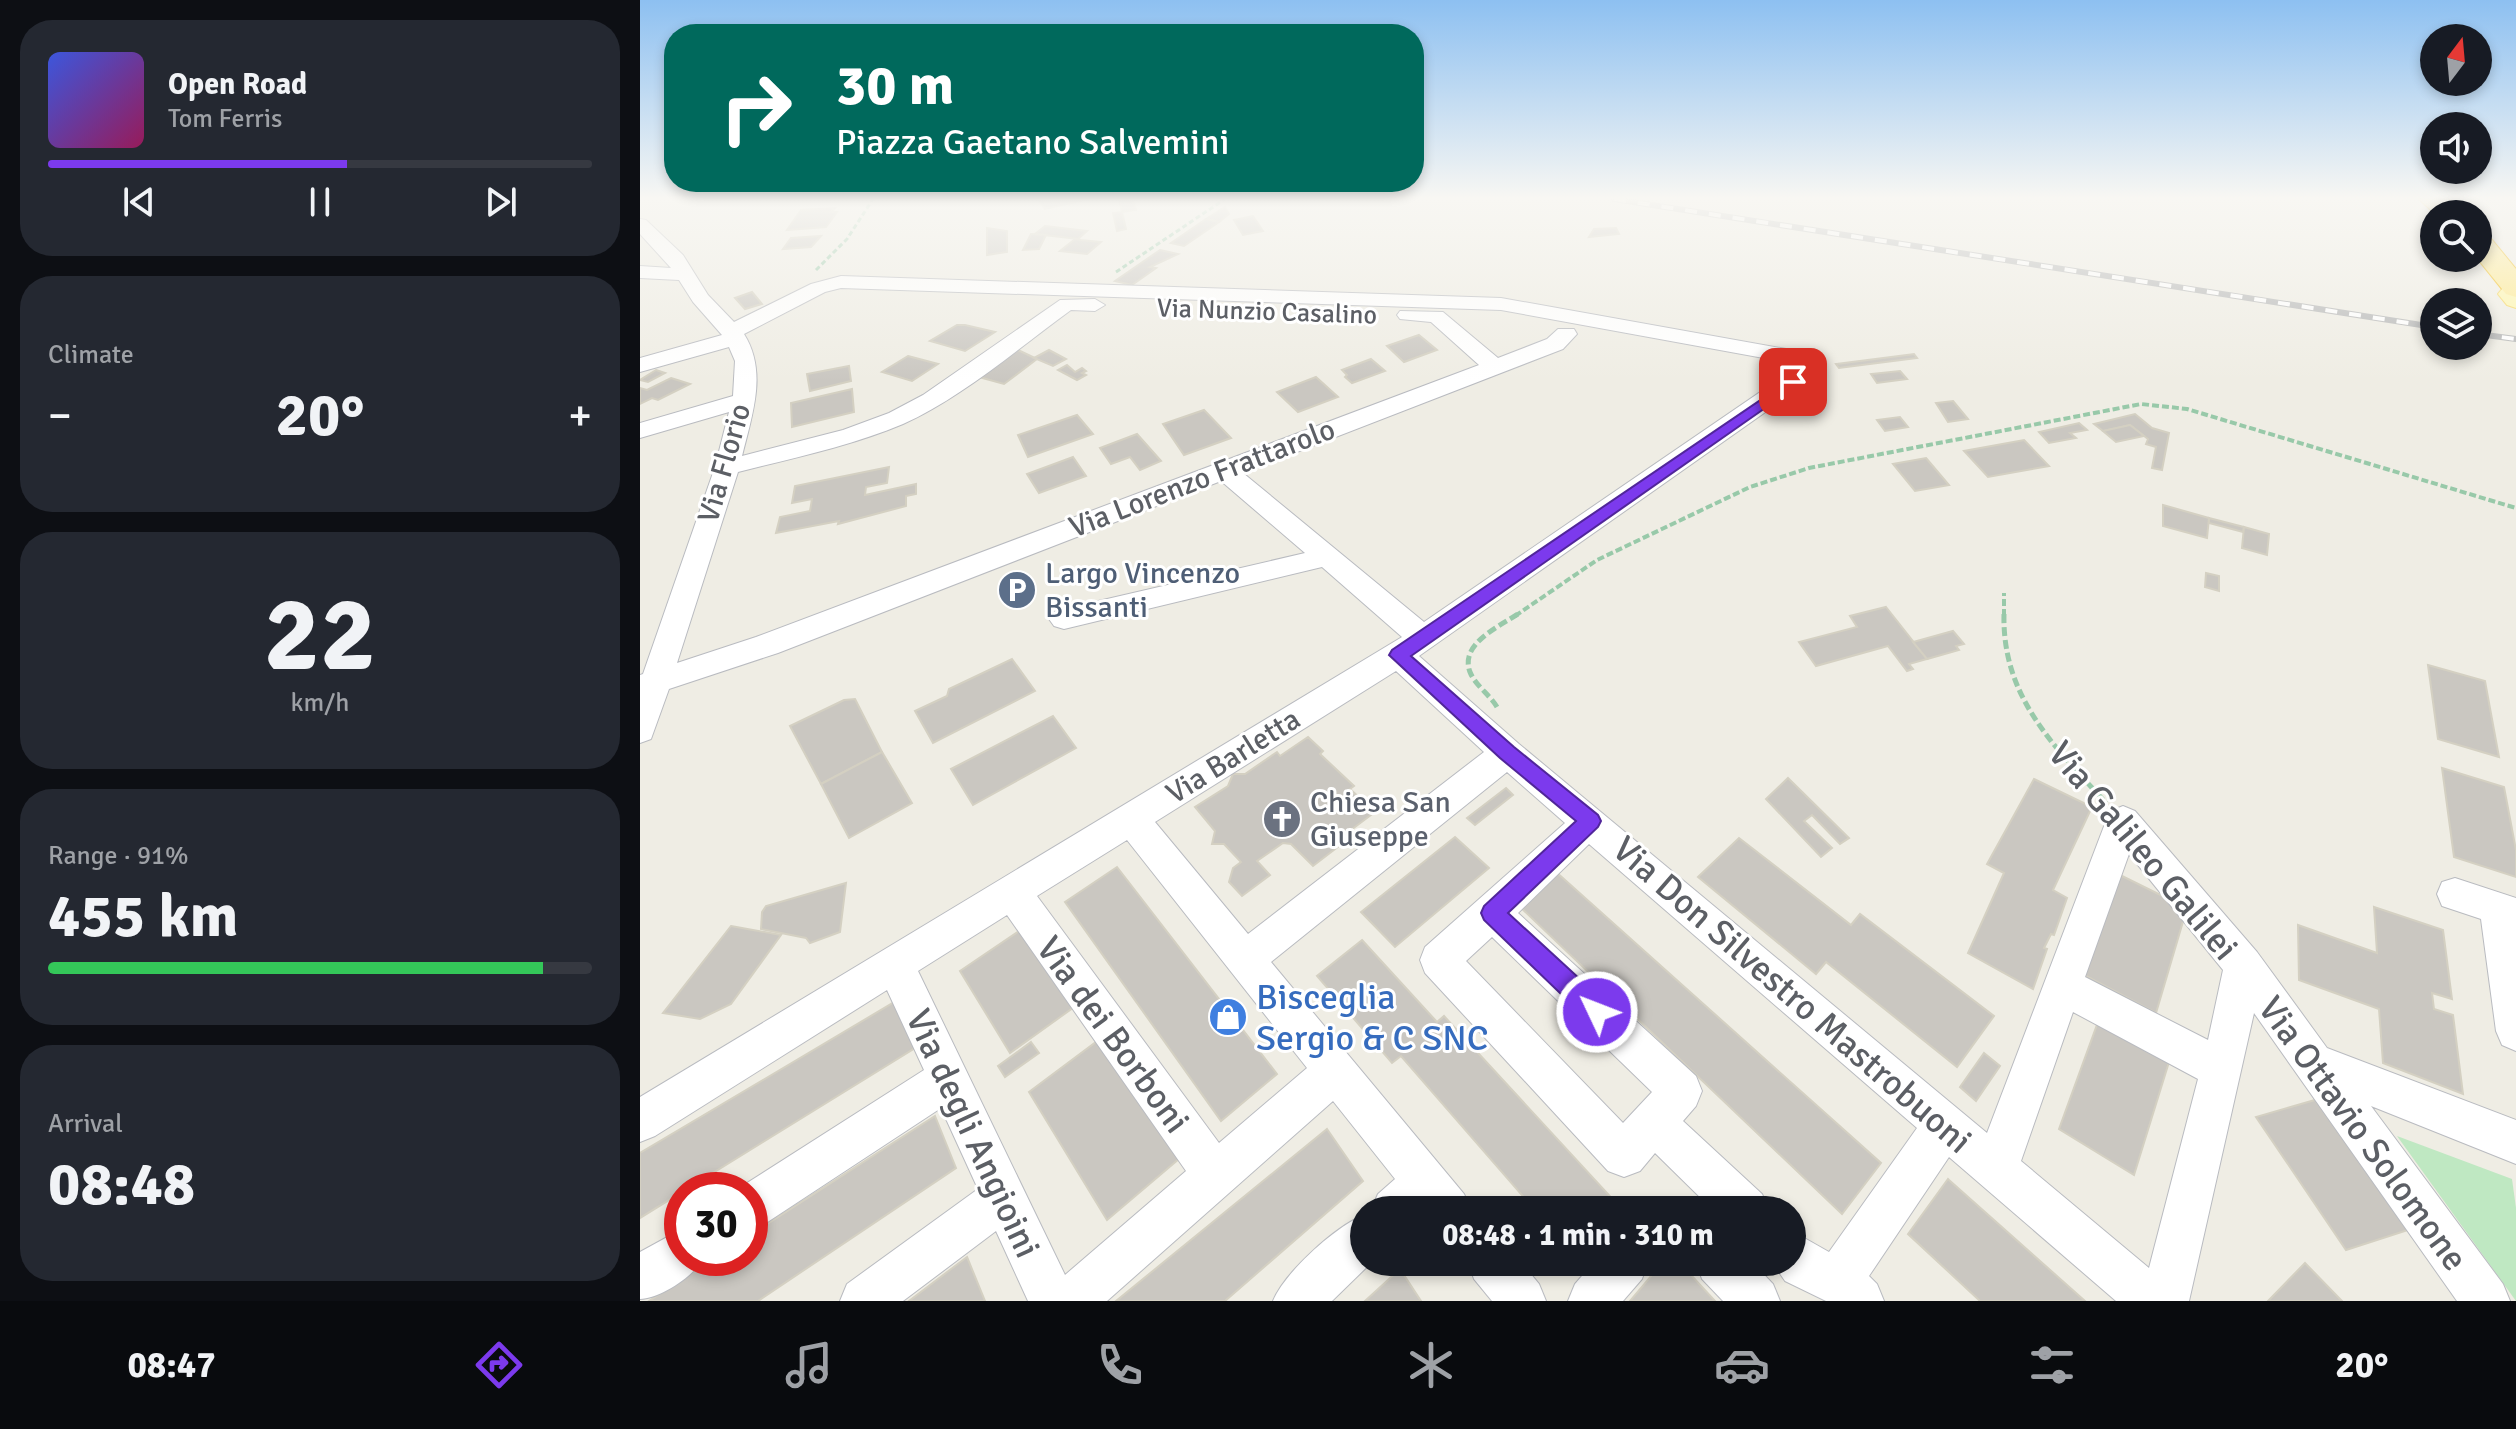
<!DOCTYPE html>
<meta charset="utf-8">
<style>
:root{--surface:#171b24;--page:#242831;--text:#f1f3f6;--muted:#9ea1a6;--line:#363941;--accent:#7c3aed}
body{margin:0;font-family:Signika,sans-serif;background:var(--page);color:var(--text);height:100vh;display:flex;flex-direction:column;font-size:30px;white-space:nowrap}
*{box-sizing:border-box;margin:0}
p{font-size:26px;color:var(--muted)}
.icon{flex:none;width:44px;height:44px;fill:none;stroke:currentColor;stroke-width:2;stroke-linecap:round;stroke-linejoin:round}
.map{position:relative;flex:1;overflow:hidden}
.side{display:flex;flex-direction:column;gap:20px;padding:20px;background:#0d0f14;width:640px}
.side>*{flex:none}
.guide{position:absolute;left:24px;top:24px;width:760px;height:168px;border-radius:32px;box-shadow:0 4px 12px #0003;background:#00695c;color:#fff;overflow:hidden}
.needle{width:52px;rotate:16deg}
.tools{position:absolute;left:1780px;top:24px;display:grid;gap:16px}
.tools a{display:grid;place-items:center;width:72px;height:72px;border-radius:50%;background:var(--surface);box-shadow:0 4px 12px #0003;font-size:40px}
.speed{position:absolute;left:24px;top:1172px;display:flex;gap:16px;font-size:40px;font-weight:700;text-align:center}
.speed>*{display:grid;place-content:center;width:104px;height:104px;border-radius:50%;background:var(--surface);box-shadow:0 4px 12px #0003;line-height:1}
.speed .limit{border:12px solid #d22;background:#fff;color:#111}
.pin{position:absolute;display:grid;place-items:center;width:68px;height:68px;color:#fff;margin:-34px;border-radius:16px;box-shadow:0 4px 12px #0006}
.me{position:absolute;width:88px;margin:-44px;rotate:313deg;stroke-linejoin:round;filter:drop-shadow(0 0 6px #0008)}
.turn{display:flex;align-items:center;gap:28px;height:168px;padding:0 40px;font-size:36px}
.turn .icon{width:104px;height:104px;stroke-width:2.5}
.turn b{display:block;font-size:56px;line-height:68px}
.big{font-size:60px;font-weight:700;line-height:1.1}
.side .card{flex:1;display:flex;flex-direction:column;justify-content:center;gap:12px;min-width:0;padding:0 28px;border-radius:32px;background:var(--page)}
.side .dial{align-items:center;gap:0}
.dial b{font-size:104px;line-height:1}
.song{display:flex;align-items:center;gap:24px}
.cover{width:96px;height:96px;border-radius:12px;background:linear-gradient(135deg,hsl(230 70% 55%),hsl(330 70% 35%))}
.played{height:8px;border-radius:4px;background:linear-gradient(90deg,var(--accent) 55%,var(--line) 55%)}
.keys{display:flex;justify-content:space-around;direction:ltr}
.heat{display:flex;justify-content:space-between;align-items:center;font-size:44px;direction:ltr}
.charge{height:12px;border-radius:6px;background:linear-gradient(90deg,#34c759 91%,var(--line) 0)}
.trip{position:absolute;left:710px;top:1196px;width:456px;height:80px;border-radius:40px;background:var(--surface);box-shadow:0 4px 12px #0003;font-weight:700;line-height:80px;text-align:center}
.tab-bar{display:flex;height:128px;justify-content:space-around;align-items:center;background:#090b0e;color:var(--muted)}
.tab-bar .icon{width:56px;height:56px}
.tab-bar .on{color:var(--accent)}
.tab-bar b{font-size:36px;color:var(--text)}
main{display:flex;flex:1;min-height:0}
.map>svg:first-child{display:block}
.green{fill:#bfe8c2}
.building{fill:#cac7c1;stroke:#d4d0c2;stroke-width:2}
.lines{fill:none;stroke-linecap:round;stroke-linejoin:round}
.minor-casing{stroke:#b9bbc0;stroke-width:2}
.major-casing{stroke:#f7d555;stroke-width:2}
.highway-casing{stroke:#f3b900;stroke-width:2}
.path-far2{stroke:#98c9a9;stroke-width:3;stroke-dasharray:5 3;stroke-linecap:butt}
.path-far1{stroke:#98c9a9;stroke-width:4;stroke-dasharray:7 3;stroke-linecap:butt}
.path{stroke:#98c9a9;stroke-width:5;stroke-dasharray:9 4;stroke-linecap:butt}
.minor{fill:#fff;fill-rule:evenodd}
.major{fill:#fff7a9;fill-rule:evenodd}
.highway{fill:#ffea8b;fill-rule:evenodd}
.rail-casing{stroke:#b5b6b6;stroke-width:6}
.rail{stroke:#fff;stroke-width:4;stroke-dasharray:12;stroke-linecap:butt}
.route{fill:#7c3aed;stroke:#51269a;stroke-width:2}
.labels{text-anchor:middle;stroke-width:6;stroke-linejoin:round;paint-order:stroke}
.far-street-label{font-size:26px;fill:#5c5f65;stroke:#fff}
.street-label{font-size:30px;fill:#5c5f65;stroke:#fff}
.service-label{font-size:30px;fill:#4e5e75;stroke:#fff;text-anchor:start}
.worship-label{font-size:30px;fill:#5b616d;stroke:#fff;text-anchor:start}
.near-street-label{font-size:36px;fill:#5c5f65;stroke:#fff}
.near-shop-label{font-size:36px;fill:#366cbe;stroke:#fff;text-anchor:start}
</style>
<main>
<section class="side">
<div class="card">
<div class="song"><i class="cover"></i><div><b>Open Road</b><p>Tom Ferris</p></div></div>
<div class="played"></div>
<div class="keys"><svg class="icon" aria-label="previous" viewBox="0 0 24 24"><path d="M18 5L8 12l10 7zM5 5v14"/></svg><svg class="icon" aria-label="pause" viewBox="0 0 24 24"><path d="M8 5v14M16 5v14"/></svg><svg class="icon" aria-label="next" viewBox="0 0 24 24"><path d="M6 5l10 7-10 7zM19 5v14"/></svg></div>
</div>
<div class="card"><p>Climate</p>
<div class="heat"><a>−</a><b class="big">20°</b><a>+</a></div>
</div>
<div class="card dial"><b>22</b><p>km/h</p></div>
<div class="card"><p>Range · 91%</p><b class="big">455 km</b><div class="charge"></div></div>
<div class="card"><p>Arrival</p><b class="big">08:48</b></div>
</section>
<div class="map">
<svg width="1876" height="1301" viewBox="0 0 1876 1301">
<rect width="100%" height="100%" fill="#efede4"/>
<polygon class="green" points="1757,1136 1872,1179 1876,1208 1876,1301"/>
<g class="building">
<polygon points="398,199 449,199 405,209"/>
<polygon points="479,199 493,199 496,210 482,212"/>
<polygon points="585,207 589,214 579,222 566,219"/>
<polygon points="195,208 191,212 197,212 186,227 147,230 161,210"/>
<polygon points="482,212 486,229 477,231 473,213"/>
<polygon points="613,216 623,231 603,235 594,220"/>
<polygon points="566,219 579,222 544,246 531,243"/>
<polygon points="405,226 447,231 438,239 395,234"/>
<polygon points="347,228 367,231 367,252 347,255"/>
<polygon points="976,228 979,234 949,237 954,229"/>
<polygon points="391,234 406,235 399,249 383,250"/>
<polygon points="181,236 171,247 143,249 151,238"/>
<polygon points="435,239 441,240 461,242 447,254 420,251"/>
<polygon points="520,250 538,254 510,267 516,268 492,285 475,281"/>
<polygon points="112,292 122,304 105,309 95,298"/>
<polygon points="317,325 325,325 355,332 325,351 290,341"/>
<polygon points="779,335 797,350 764,362 747,346"/>
<polygon points="378,350 397,359 364,384 339,377"/>
<polygon points="409,350 426,359 413,366 394,358"/>
<polygon points="1274,354 1277,358 1199,368 1196,364"/>
<polygon points="268,356 298,364 272,381 242,372"/>
<polygon points="731,359 745,371 712,383 705,377 707,375 702,370"/>
<polygon points="427,365 435,372 442,368 446,371 442,373 446,375 437,380 418,370"/>
<polygon points="209,366 211,381 170,391 167,374"/>
<polygon points="16,370 25,373 8,382 0,380"/>
<polygon points="1260,371 1267,379 1237,383 1231,374"/>
<polygon points="676,377 698,397 658,412 637,392"/>
<polygon points="31,378 50,384 18,400 12,398 0,404 0,388 7,390"/>
<polygon points="212,389 214,412 152,427 151,403"/>
<polygon points="1313,401 1328,419 1308,422 1296,403"/>
<polygon points="564,410 591,438 544,455 523,424"/>
<polygon points="1495,414 1512,428 1529,433 1522,470 1512,468 1516,447 1506,444 1508,439 1490,425 1463,431 1454,424"/>
<polygon points="437,415 453,434 388,457 378,435"/>
<polygon points="1260,417 1268,427 1245,431 1237,420"/>
<polygon points="1439,423 1447,430 1430,433 1436,438 1409,443 1399,432"/>
<polygon points="1490,425 1504,436 1476,442 1463,431"/>
<polygon points="497,434 521,461 500,470 490,457 471,464 460,448"/>
<polygon points="1384,440 1409,466 1348,477 1324,451"/>
<polygon points="433,457 446,476 399,493 387,474"/>
<polygon points="1286,458 1309,485 1275,491 1253,464"/>
<polygon points="249,467 247,483 226,487 225,495 276,484 276,494 266,496 266,506 198,524 199,521 136,533 140,517 170,511 172,499 152,503 155,486"/>
<polygon points="1523,505 1569,518 1567,538 1523,526"/>
<polygon points="1569,518 1604,527 1603,532 1569,523"/>
<polygon points="1604,527 1629,534 1627,555 1602,548"/>
<polygon points="1566,573 1579,576 1579,591 1565,587"/>
<polygon points="1246,607 1287,659 1269,664 1273,669 1267,671 1248,646 1176,666 1159,642 1217,627 1210,616"/>
<polygon points="1313,631 1324,644 1316,646 1319,650 1287,659 1273,642"/>
<polygon points="372,659 395,691 293,743 275,711 307,696 309,689"/>
<polygon points="1788,665 1845,681 1859,757 1798,739"/>
<polygon points="215,699 242,752 181,784 150,726 204,700"/>
<polygon points="413,716 436,748 333,805 311,769"/>
<polygon points="668,737 683,751 680,754 714,786 710,789 735,812 703,836 707,840 673,866 651,844 643,843 617,861 630,875 602,896 589,882 593,868 601,862 584,844 572,844 575,831 555,807 588,786 593,774 605,774 637,752 640,756"/>
<polygon points="242,752 272,803 209,838 181,784"/>
<polygon points="1802,768 1864,787 1876,850 1876,877 1814,857"/>
<polygon points="1148,778 1209,838 1200,844 1172,815 1164,821 1192,848 1181,857 1126,799"/>
<polygon points="1394,779 1452,807 1413,890 1427,898 1414,935 1411,934 1404,948 1407,949 1393,989 1328,953 1364,873 1347,864"/>
<polygon points="866,788 873,795 835,825 827,818"/>
<polygon points="815,837 849,868 755,947 721,912"/>
<polygon points="1099,838 1211,925 1220,914 1354,1016 1317,1067 1186,962 1176,974 1058,877"/>
<polygon points="477,867 637,1074 581,1121 425,902"/>
<polygon points="915,871 1241,1163 1202,1214 876,903"/>
<polygon points="1480,875 1547,908 1516,1013 1444,975"/>
<polygon points="206,883 200,932 170,943 166,938 121,929 122,912 126,906"/>
<polygon points="1734,907 1803,930 1812,999 1792,993 1794,1009 1813,1015 1823,1094 1743,1063 1739,1009 1659,980 1658,925 1737,953"/>
<polygon points="91,926 141,935 91,1004 60,1019 23,1013"/>
<polygon points="385,927 437,1005 370,1053 320,971"/>
<polygon points="722,940 797,1022 804,1016 979,1206 976,1210 895,1210 761,1056 752,1063 677,976"/>
<polygon points="256,1001 275,1048 0,1218 0,1153"/>
<polygon points="1458,1022 1529,1062 1494,1175 1419,1129"/>
<polygon points="460,1039 540,1158 467,1220 389,1092"/>
<polygon points="391,1042 399,1053 365,1077 358,1066"/>
<polygon points="1344,1053 1360,1066 1336,1101 1320,1087"/>
<polygon points="1675,1100 1768,1230 1706,1250 1616,1117"/>
<polygon points="295,1116 316,1168 118,1301 9,1301 75,1258 110,1258 110,1235"/>
<polygon points="687,1129 723,1181 585,1301 476,1301"/>
<polygon points="1308,1179 1309,1180 1445,1301 1340,1301 1268,1234"/>
<polygon points="327,1257 345,1301 269,1301 323,1260"/>
<polygon points="1023,1262 1039,1262 1075,1301 990,1301"/>
<polygon points="1665,1263 1702,1301 1628,1301"/>
<polygon points="760,1269 781,1301 725,1301"/>
</g>
<g class="lines">
<g class="minor-casing">
<g id="minor">
<path d="M 0,219 L 6,220 L 43,255 L 68,295 L 94,322 L 171,284 L 201,276 L 861,298 L 1146,349 L 1167,358 L 1173,372 L 1161,387 L 779,656 L 879,744 L 1347,1133 L 1466,821 L 1471,811 L 1483,806 L 1495,811 L 1617,952 L 1687,1048 L 1876,1120 L 1876,1164 L 1731,1106 L 1863,1284 L 1870,1301 L 1817,1301 L 1614,1013 L 1549,1301 L 1476,1301 L 1309,1157 L 1229,1276 L 1237,1284 L 1244,1301 L 1186,1301 L 1145,1281 L 1132,1262 L 1152,1262 L 1152,1231 L 1189,1252 L 1277,1128 L 949,844 L 878,913 L 1056,1076 L 1062,1091 L 1056,1106 L 1043,1121 L 1122,1194 L 1129,1210 L 1073,1210 L 1015,1153 L 1000,1171 L 984,1177 L 968,1171 L 785,973 L 780,960 L 785,947 L 925,823 L 867,772 L 631,962 L 824,1194 L 831,1210 L 731,1210 L 738,1194 L 755,1179 L 693,1101 L 467,1301 L 388,1301 L 356,1231 L 263,1301 L 200,1301 L 207,1284 L 338,1189 L 301,1108 L 126,1223 L 110,1230 L 110,1190 L 96,1190 L 284,1070 L 247,990 L 15,1136 L 0,1142 L 0,1097 L 762,637 L 682,567 L 424,629 L 414,626 L 409,619 L 414,612 L 424,609 L 665,553 L 581,481 L 138,653 L 29,689 L 11,739 L 0,743 L 0,675 L 3,674 L 75,467 L 89,412 L 0,438 L 0,423 L 93,396 L 95,361 L 89,347 L 0,372 L 0,358 L 82,335 L 53,302 L 39,280 L 0,278 L 0,266 L 31,268 L 0,234 ZM 201,288 L 861,310 L 1140,361 L 1149,367 L 1151,371 L 784,622 L 603,473 L 923,349 L 937,334 L 934,329 L 918,329 L 907,339 L 858,358 L 803,312 L 760,311 L 757,315 L 760,319 L 791,322 L 839,365 L 116,637 L 37,663 L 98,472 C 153,458 211,446 263,424 C 320,399 380,347 431,310 L 455,311 L 465,305 L 455,299 L 420,300 L 283,395 L 249,413 L 203,430 L 102,456 C 112,415 128,372 104,334 L 185,292 ZM 756,671 L 844,752 L 608,934 L 515,822 ZM 487,840 L 667,1068 L 579,1143 L 397,896 ZM 1489,854 L 1583,970 L 1568,1040 L 1445,977 ZM 367,915 L 546,1171 L 425,1275 L 278,971 ZM 852,937 L 1012,1092 L 983,1123 L 826,961 ZM 1433,1012 L 1558,1079 L 1509,1268 L 1381,1161 Z"/>
<polygon points="1815,878 1876,898 1876,1051 1862,1045 1856,1031 1841,919 1802,906 1797,894 1802,882"/>
<path d="M 724,1215 L 724,1262 L 732,1262 L 692,1301 L 633,1301 C 645,1272 695,1227 724,1215 Z"/>
<path d="M 42,1229 L 42,1258 L 63,1258 C 55,1276 19,1299 0,1299 L 0,1252 Z"/>
<polygon points="828,1262 881,1262 899,1284 906,1301 852,1301 834,1279"/>
<polygon points="954,1262 1008,1262 1002,1279 983,1301 928,1301 935,1284"/>
<polygon points="1056,1262 1112,1262 1133,1284 1140,1301 1083,1301 1062,1279"/>
</g>
</g>
<g class="major-casing">
<polygon id="major" points="1876,280 1876,308 1867,305 1858,294 1867,283"/>
</g>
<g class="highway-casing">
<g id="highway">
<polygon points="1779,199 1808,199 1824,214 1795,214"/>
<polygon points="1838,233 1848,235 1876,269 1876,297 1866,294 1837,258"/>
</g>
</g>
<g class="path-far2">
<polyline points="176,270 207,239 233,199"/>
<polyline points="476,272 585,199"/>
</g>
<g class="path-far1">
<polyline points="875,616 957,560 1110,487 1169,468 1501,404 1547,409 1876,508"/>
<polyline points="1364,616 1364,593"/>
</g>
<g class="path">
<path d="M 1364,614 C 1362,697 1414,746 1466,803"/>
<path d="M 857,707 C 850,695 835,685 830,672 C 819,644 860,626 878,614"/>
</g>
<use href="#minor" class="minor"/>
<use href="#major" class="major"/>
<use href="#highway" class="highway"/>
<g class="rail-casing">
<g id="rail">
<polyline points="974,199 1794,327"/>
<polyline points="1838,334 1876,339"/>
</g>
</g>
<use href="#rail" class="rail"/>
</g>
<linearGradient id="sky" x2="0" y2="1"><stop stop-color="#8dc0f1"/><stop offset="0.52" stop-color="#f8f7f3"/><stop offset="1" stop-color="#f8f7f3" stop-opacity="0"/></linearGradient>
<rect width="1876" height="381" fill="url(#sky)"/>
<polygon class="route" points="1153,378 1160,382 1158,385 771,656 874,747 958,815 961,821 958,827 868,913 966,1003 969,1012 966,1020 957,1023 948,1020 844,920 841,913 844,906 936,821 860,758 749,655 752,650"/>
<defs>
<g id="parking-disc" transform="scale(2)"><circle r="9.5" fill="#5c6f8a" stroke="#fff"/><path d="M-3.5-5.5H1a3.5 3.5 0 0 1 0 7H-1V5.5H-3.5ZM-1-3.4V-.6H.8a1.4 1.4 0 0 0 0-2.8Z" fill="#fff"/></g>
<g id="church-disc" transform="scale(2)"><circle r="9.5" fill="#6b7280" stroke="#fff"/><path d="M-1.2-6h2.4v3.5h3.3v2.4h-3.3V6h-2.4V-.1h-3.3v-2.4h3.3Z" fill="#fff"/></g>
<g id="shop-disc" transform="scale(2)"><circle r="9.5" fill="#3f7fe0" stroke="#fff"/><path d="M-5-2.5h2.3a2.7 3.5 0 0 1 5.4 0H5L5.5 6h-11ZM-1.5-2.5h3a1.5 2.3 0 0 0-3 0Z" fill="#fff"/></g>
</defs>
<g fill-rule="evenodd">
<use href="#parking-disc" x="377" y="590"/>
<use href="#church-disc" x="642" y="819"/>
<use href="#shop-disc" x="588" y="1017"/>
</g>
<g class="labels">
<g class="far-street-label">
<text transform="translate(627 311) rotate(2)" y="9">Via Nunzio Casalino</text>
</g>
<g class="street-label">
<text transform="translate(84 463) rotate(-74)" y="10">Via Florio</text>
<text transform="translate(562 478) rotate(-21)" y="10">Via Lorenzo Frattarolo</text>
<text transform="translate(593 756) rotate(-32)" y="10">Via Barletta</text>
</g>
<g class="service-label">
<text x="405" y="583">Largo Vincenzo<tspan x="405" dy="34">Bissanti</tspan></text>
</g>
<g class="worship-label">
<text x="670" y="812">Chiesa San<tspan x="670" dy="34">Giuseppe</tspan></text>
</g>
<g class="near-street-label">
<text transform="translate(1504 850) rotate(50)" y="13">Via Galileo Galilei</text>
<text transform="translate(1153 994) rotate(41)" y="13">Via Don Silvestro Mastrobuoni</text>
<text transform="translate(474 1034) rotate(54)" y="13">Via dei Borboni</text>
<text transform="translate(334 1133) rotate(65)" y="13">Via degli Angioini</text>
<text transform="translate(1724 1133) rotate(54)" y="13">Via Ottavio Solomone</text>
</g>
<g class="near-shop-label">
<text x="616" y="1009">Bisceglia<tspan x="616" dy="41">Sergio &amp; C SNC</tspan></text>
</g>
</g>
</svg>
<div class="tools">
<a><svg class="needle" viewBox="-14 -14 28 28"><path d="M0-13l5 13h-10z" fill="#e53935"/><path d="M0 13l5-13h-10z" fill="#9ea1a6"/></svg></a>
<a><svg class="icon" aria-label="sound" viewBox="0 0 24 24"><path d="M4 9h4l5-4v14l-5-4H4zM17 9q2 3 0 6"/></svg></a>
<a><svg class="icon" aria-label="search" viewBox="0 0 24 24"><circle cx="10" cy="10" r="6"/><path d="M15 15l6 6"/></svg></a>
<a><svg class="icon" aria-label="layers" viewBox="0 0 24 24"><path d="M12 4l9 5-9 5-9-5zM3 14l9 5 9-5"/></svg></a>
</div>
<div class="speed"><div class="limit">30</div></div>
<div class="pin" style="left:1153px;top:382px;background:#d93025"><svg class="icon" aria-label="arrive" viewBox="0 0 24 24"><path d="M6 21V4h12l-3 4 3 4H6"/></svg></div>
<svg class="me" style="left:957px;top:1012px" viewBox="-20 -20 40 40"><circle r="17" fill="#7c3aed" stroke="#fff" stroke-width="3"/><path d="M0-11L8 9 0 5-8 9z" fill="#fff"/></svg>
<div class="trip">08:48 · 1 min · 310 m</div>
<div class="guide">
<div class="turn"><svg class="icon" aria-label="right" viewBox="0 0 24 24"><path d="M7 20v-9h11M14 6l5 5-5 5"/></svg><div><b>30 m</b>Piazza Gaetano Salvemini</div></div>
</div>
</div>
</main>
<nav class="tab-bar">
<b>08:47</b>
<svg class="icon on" aria-label="directions" viewBox="0 0 24 24"><path d="M12 3l9 9-9 9-9-9zM9 14v-3h6M13 9l2 2-2 2"/></svg>
<svg class="icon" aria-label="music" viewBox="0 0 24 24"><path d="M9 18V5l10-2v13"/><circle cx="6" cy="18" r="3"/><circle cx="16" cy="16" r="3"/></svg>
<svg class="icon" aria-label="phone" viewBox="0 0 24 24"><path d="M5 4h4l2 5-3 2q2 4 5 5l2-3 5 2v4C11 20 4 13 5 4z"/></svg>
<svg class="icon" aria-label="climate" viewBox="0 0 24 24"><path d="M12 3v18M4 7l16 10M4 17L20 7"/></svg>
<svg class="icon" aria-label="car" viewBox="0 0 24 24"><path d="M5 17H2v-5l4-1 3-4h7l3 4 3 1v5h-3M9 17h6M6 11h13"/><circle cx="7" cy="17" r="2"/><circle cx="17" cy="17" r="2"/></svg>
<svg class="icon" aria-label="filters" viewBox="0 0 24 24"><path d="M4 7h16M4 17h16"/><circle cx="9" cy="7" r="2"/><circle cx="15" cy="17" r="2"/></svg>
<b>20°</b>
</nav>
